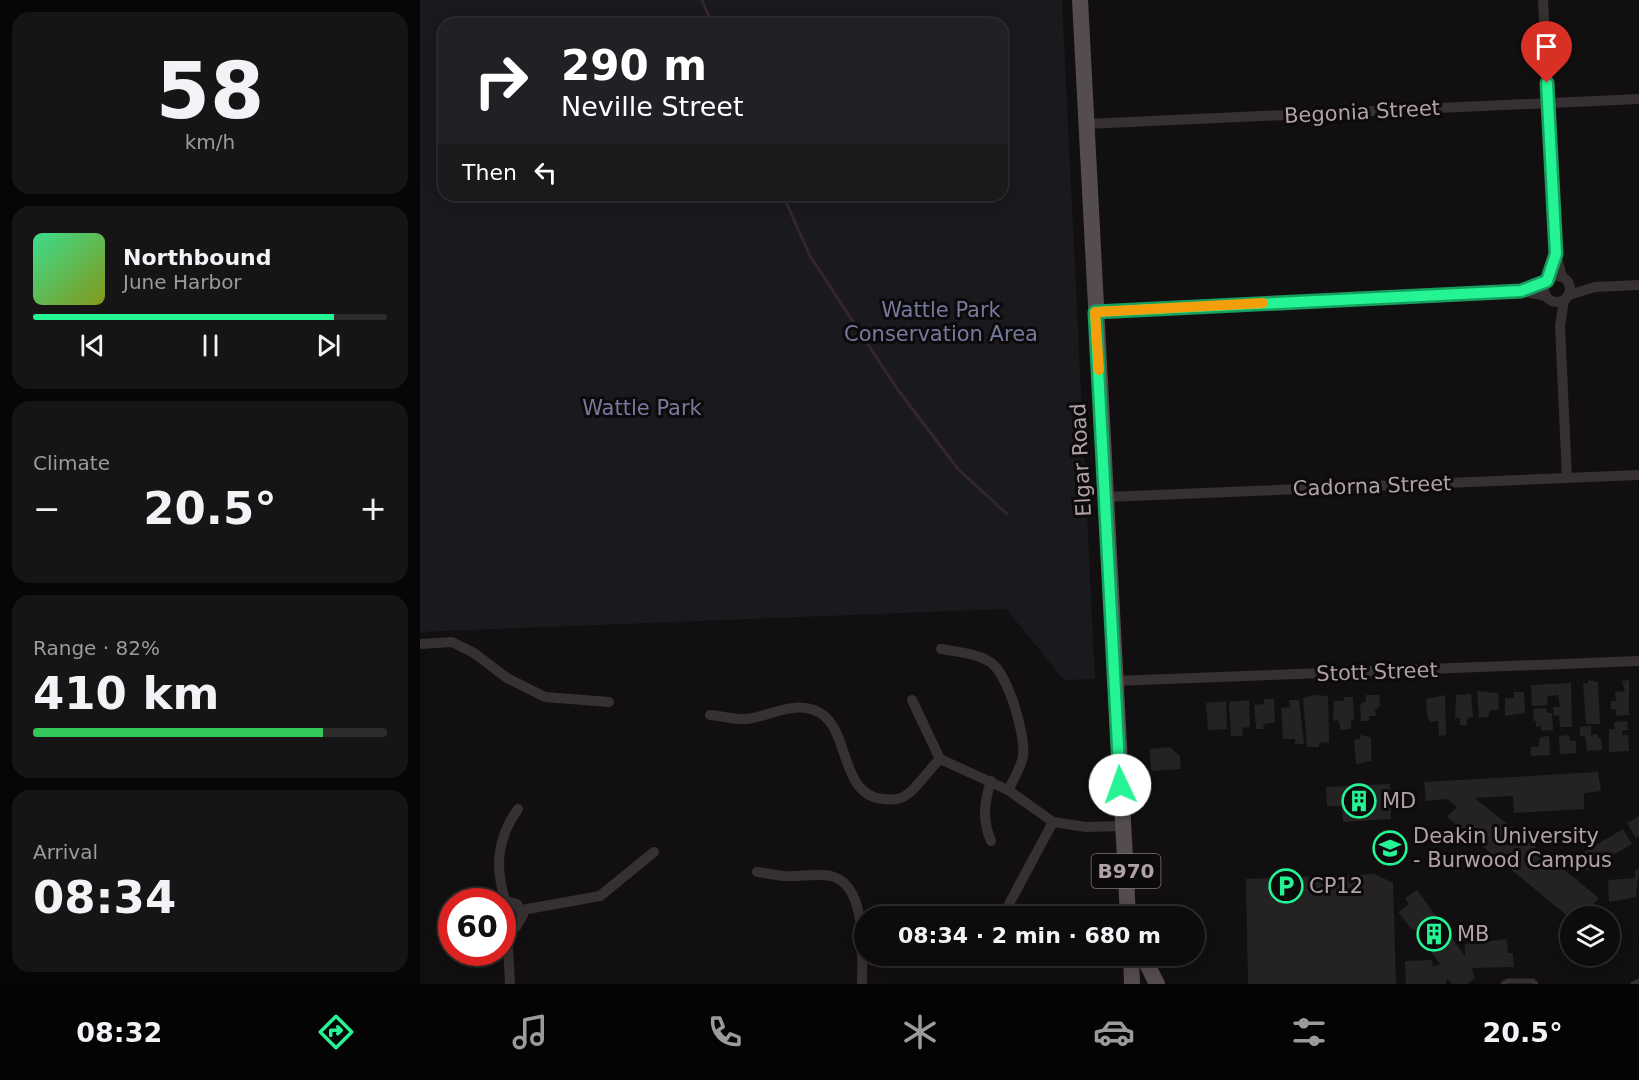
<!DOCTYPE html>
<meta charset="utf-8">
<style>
:root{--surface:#0d0b0b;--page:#161414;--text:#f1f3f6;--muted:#9a9b9d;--line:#2d2b2c;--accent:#24f494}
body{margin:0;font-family:"DejaVu Sans",sans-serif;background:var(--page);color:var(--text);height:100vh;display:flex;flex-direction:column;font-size:22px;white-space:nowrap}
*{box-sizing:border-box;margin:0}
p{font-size:20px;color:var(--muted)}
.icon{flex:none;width:33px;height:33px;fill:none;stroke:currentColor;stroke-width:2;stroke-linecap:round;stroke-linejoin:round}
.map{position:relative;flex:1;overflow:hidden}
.panel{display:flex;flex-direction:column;gap:12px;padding:12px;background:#070606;width:420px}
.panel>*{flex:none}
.top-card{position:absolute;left:18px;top:18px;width:570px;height:183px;border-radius:18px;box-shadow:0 3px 15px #0003,0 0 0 2px var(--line);background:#202124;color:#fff;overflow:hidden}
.tools{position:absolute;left:1140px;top:906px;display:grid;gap:12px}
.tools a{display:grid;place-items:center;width:60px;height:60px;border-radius:50%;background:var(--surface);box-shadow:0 3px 15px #0003,0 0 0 2px var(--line);font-size:30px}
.speed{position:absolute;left:18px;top:888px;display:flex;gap:12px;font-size:30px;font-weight:700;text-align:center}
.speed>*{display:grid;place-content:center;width:78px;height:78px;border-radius:50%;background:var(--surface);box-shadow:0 3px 15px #0003,0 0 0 2px var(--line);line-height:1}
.speed .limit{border:9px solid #d22;background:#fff;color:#111}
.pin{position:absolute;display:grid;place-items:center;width:51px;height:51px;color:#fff;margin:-62px -26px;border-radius:50% 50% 50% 0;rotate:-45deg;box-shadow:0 0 6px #0007}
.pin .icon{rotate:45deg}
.me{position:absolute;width:66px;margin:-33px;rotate:357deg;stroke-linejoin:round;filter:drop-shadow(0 0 4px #0008)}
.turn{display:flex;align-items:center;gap:21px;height:126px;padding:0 24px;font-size:27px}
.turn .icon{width:78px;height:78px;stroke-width:2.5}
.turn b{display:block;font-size:42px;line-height:51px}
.then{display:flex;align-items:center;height:57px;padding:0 24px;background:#0003;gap:12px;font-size:22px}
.big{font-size:45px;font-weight:700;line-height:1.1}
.panel .widget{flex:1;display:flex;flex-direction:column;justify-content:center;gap:9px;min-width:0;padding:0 21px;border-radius:18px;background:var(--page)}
.panel .dial{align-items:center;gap:0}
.dial b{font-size:78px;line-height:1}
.song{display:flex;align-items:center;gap:18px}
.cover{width:72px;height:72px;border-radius:9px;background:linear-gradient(135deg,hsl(150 70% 55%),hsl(70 70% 35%))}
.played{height:6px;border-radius:3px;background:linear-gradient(90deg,var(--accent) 85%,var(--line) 85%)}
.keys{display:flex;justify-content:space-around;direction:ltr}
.heat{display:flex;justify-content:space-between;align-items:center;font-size:33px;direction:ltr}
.charge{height:9px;border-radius:4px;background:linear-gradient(90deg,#34c759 82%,var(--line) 0)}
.trip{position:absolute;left:434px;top:906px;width:351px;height:60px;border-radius:30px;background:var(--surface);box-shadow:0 3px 15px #0003,0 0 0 2px var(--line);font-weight:700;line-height:60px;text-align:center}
.dock{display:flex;height:96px;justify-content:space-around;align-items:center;background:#050404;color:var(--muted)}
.dock .icon{width:42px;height:42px}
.dock .selected{color:var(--accent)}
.dock b{font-size:27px;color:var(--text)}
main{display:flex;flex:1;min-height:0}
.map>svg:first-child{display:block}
.green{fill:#19191e;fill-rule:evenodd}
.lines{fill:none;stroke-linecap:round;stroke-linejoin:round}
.stream{stroke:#342630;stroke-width:3}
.building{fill:#252223}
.service{stroke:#363032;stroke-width:5}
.minor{stroke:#363032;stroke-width:10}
.primary{stroke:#554c4f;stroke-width:16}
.route-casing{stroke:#179f60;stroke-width:15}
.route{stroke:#24f494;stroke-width:10}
.slow{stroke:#f59e0b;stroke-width:10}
.labels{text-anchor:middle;stroke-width:6;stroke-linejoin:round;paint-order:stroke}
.shield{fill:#0c0a0a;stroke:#807379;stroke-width:1.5}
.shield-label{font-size:20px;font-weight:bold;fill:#b2a0a8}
.street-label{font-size:21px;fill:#b2a0a8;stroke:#0c0a0a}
.park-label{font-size:21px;fill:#76799e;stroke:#0c0a0a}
.poi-label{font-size:21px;fill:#b2a0a8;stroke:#0c0a0a;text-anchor:start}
</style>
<main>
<section class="panel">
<div class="widget dial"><b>58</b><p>km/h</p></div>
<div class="widget">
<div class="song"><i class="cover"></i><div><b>Northbound</b><p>June Harbor</p></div></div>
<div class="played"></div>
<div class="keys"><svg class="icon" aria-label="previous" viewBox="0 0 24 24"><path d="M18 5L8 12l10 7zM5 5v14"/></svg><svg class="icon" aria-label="pause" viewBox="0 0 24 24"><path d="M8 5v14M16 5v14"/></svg><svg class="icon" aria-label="next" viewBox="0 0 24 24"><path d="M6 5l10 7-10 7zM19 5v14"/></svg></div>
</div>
<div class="widget"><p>Climate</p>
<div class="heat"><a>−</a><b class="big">20.5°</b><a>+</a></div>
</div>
<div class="widget"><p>Range · 82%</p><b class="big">410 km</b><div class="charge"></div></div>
<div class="widget"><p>Arrival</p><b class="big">08:34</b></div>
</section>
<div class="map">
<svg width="1219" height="984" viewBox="0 0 1219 984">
<rect width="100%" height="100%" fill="#110f0f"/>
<path class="green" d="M 0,0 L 642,0 L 675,679 L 644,680 L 586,609 L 0,632 ZM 24,24 L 582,24 L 582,195 L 24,195 Z"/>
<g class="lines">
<g class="stream">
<polyline points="282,0 292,24"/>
<polyline points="363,195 390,256 478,390 538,469 587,514"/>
</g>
</g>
<g class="building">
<polygon points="1168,680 1178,682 1180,724 1166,724 1163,683 1168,683"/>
<polygon points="1209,680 1209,715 1196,716 1196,709 1191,709 1191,701 1196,701 1195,692 1205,691 1202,681"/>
<polygon points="1151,683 1152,727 1140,727 1139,715 1134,716 1133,707 1140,707 1138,695 1127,696 1128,705 1112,706 1111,685"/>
<polygon points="1057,691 1078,693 1079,710 1070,710 1068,717 1059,718"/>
<polygon points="1094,692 1104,692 1105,713 1085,716 1085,698 1094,698"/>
<polygon points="1051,694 1053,717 1047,718 1047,725 1040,725 1040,718 1035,718 1036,695"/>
<polygon points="894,695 908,696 909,742 899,743 899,747 887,747 883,698"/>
<polygon points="946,695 959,695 960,706 955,710 956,716 949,716 949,721 941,721 940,704 946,701"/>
<polygon points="1025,695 1026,735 1019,736 1018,721 1010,722 1007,715 1006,699"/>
<polygon points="924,697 933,697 934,719 931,720 931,729 921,730 918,720 913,721 914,701 924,701"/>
<polygon points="844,699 854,699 855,722 843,724 844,729 836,729 834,705 844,704"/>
<polygon points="829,700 830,727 822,728 823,736 811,736 809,702"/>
<polygon points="869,700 879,700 884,744 875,744 875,739 863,739 861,708 870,707"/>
<polygon points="806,701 807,729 788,730 786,703"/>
<polygon points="1126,708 1127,713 1132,713 1133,730 1121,731 1121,726 1116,727 1116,721 1114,721 1113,709"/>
<polygon points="1207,721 1208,730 1202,731 1202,735 1208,735 1209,751 1189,752 1189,729 1195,729 1194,722"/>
<polygon points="1171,726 1171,735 1178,734 1178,738 1181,738 1182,750 1167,751 1165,736 1160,736 1160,727"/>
<polygon points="940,735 951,737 951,761 936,764 934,740 940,739"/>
<polygon points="1149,735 1150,741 1156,741 1156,753 1140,754 1139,736"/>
<polygon points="1129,736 1130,755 1111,756 1111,747 1118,747 1120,737"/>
<polygon points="750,747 760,756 761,769 731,771 730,749"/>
<polygon points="1178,772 1181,791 1164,793 1164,809 1094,813 1093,796 1055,798 1179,898 1163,916 1150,918 1027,817 1037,807 1027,799 1006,801 1004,782"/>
<polygon points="970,784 971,819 923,822 922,806 907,806 906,787"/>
<polygon points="1219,816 1219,836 1216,838 1207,823"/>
<polygon points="1203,829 1212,844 1166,871 1157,856"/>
<polygon points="1219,869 1216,897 1189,902 1188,880 1215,878 1215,870"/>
<polygon points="955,874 973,883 976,984 828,984 826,879"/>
<polygon points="997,890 1045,956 1045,944 1087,939 1088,953 1093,953 1094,967 1051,968 1055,978 1047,984 1032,984 1029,980 1026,980 1026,984 986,984 985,961 1012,960 1013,967 1020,964 994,928 992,930 978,912 989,904 985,898"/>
</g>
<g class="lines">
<g class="service">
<polyline points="1083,984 1088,981 1113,981 1116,984"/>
<polyline points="1213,984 1219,981"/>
</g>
<g class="minor">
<polyline points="1123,0 1136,254 1142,277"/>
<polyline points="666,124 1219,99"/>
<circle cx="1137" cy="289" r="13"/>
<polyline points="1149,295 1175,287 1219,285"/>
<polyline points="1144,300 1140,326 1147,478"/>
<polyline points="675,311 1101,291 1126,296"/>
<polyline points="686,497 1219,475"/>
<polyline points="0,644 32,642 54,653 87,678 125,697 189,702"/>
<path d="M 521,649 C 537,652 557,653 570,662 C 588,673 606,736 603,756 C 601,768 594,779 588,790"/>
<polyline points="695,681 1219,661"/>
<polyline points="492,700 520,759"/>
<path d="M 290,715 C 302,716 316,720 327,719 C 349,716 372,702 394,710 C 432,723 417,795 463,799 C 470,800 478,800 485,796 C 499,787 508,770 520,759 L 588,790 L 633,822 L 666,827 L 703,826"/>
<path d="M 571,781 C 564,803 562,820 571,841"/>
<path d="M 337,872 C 346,873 355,875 364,876 C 379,877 396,873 411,876 C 448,885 442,954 442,984"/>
<path d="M 86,902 C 74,868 77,838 98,809"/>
<polyline points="82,904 90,902 97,904 103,915 96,927 82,927"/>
<polyline points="589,904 633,822"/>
<polyline points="102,910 180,896 234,852"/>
<polyline points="87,929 90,984"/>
</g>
<g class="primary">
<polyline points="660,0 708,916"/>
<polyline points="711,956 712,984"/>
<polyline points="723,956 737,984"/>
</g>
</g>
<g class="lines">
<g class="route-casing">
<polyline id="route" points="700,785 675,312 1101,291 1127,281 1136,254 1127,83"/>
</g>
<use href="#route" class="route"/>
<polyline class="slow" points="679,370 675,312 843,303"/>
</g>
<defs>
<g id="building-ring" transform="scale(1.725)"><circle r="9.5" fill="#0c0a0a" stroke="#24f494" stroke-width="1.5"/><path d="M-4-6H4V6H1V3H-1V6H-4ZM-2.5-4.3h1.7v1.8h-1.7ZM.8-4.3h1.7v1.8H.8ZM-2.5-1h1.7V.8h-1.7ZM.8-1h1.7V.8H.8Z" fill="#24f494"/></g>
<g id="university-ring" transform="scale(1.725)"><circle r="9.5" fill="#0c0a0a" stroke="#24f494" stroke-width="1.5"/><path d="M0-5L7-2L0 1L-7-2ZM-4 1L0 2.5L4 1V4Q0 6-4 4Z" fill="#24f494"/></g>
<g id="parking-ring" transform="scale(1.725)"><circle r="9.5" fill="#0c0a0a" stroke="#24f494" stroke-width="1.5"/><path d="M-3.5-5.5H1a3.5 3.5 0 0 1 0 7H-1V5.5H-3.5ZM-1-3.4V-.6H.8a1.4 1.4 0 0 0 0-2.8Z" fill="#24f494"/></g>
</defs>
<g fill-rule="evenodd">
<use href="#building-ring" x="939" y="801"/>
<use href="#university-ring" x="970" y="848"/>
<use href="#parking-ring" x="866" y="886"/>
<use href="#building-ring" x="1014" y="934"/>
</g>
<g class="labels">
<rect class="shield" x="671.5" y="854" width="69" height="34" rx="4.5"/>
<g class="shield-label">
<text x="706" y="878">B970</text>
</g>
<g class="street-label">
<text transform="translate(942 112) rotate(-3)" y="7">Begonia Street</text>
<text transform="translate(661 460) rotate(-93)" y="7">Elgar Road</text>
<text transform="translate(952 486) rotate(-2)" y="7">Cadorna Street</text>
<text transform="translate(957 672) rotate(-2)" y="7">Stott Street</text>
</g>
<g class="park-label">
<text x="521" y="317">Wattle Park<tspan x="521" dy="24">Conservation Area</tspan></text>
<text x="222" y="415">Wattle Park</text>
</g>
<g class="poi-label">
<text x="962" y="808">MD</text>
<text x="993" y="843">Deakin University<tspan x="993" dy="24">- Burwood Campus</tspan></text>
<text x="889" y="893">CP12</text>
<text x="1037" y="941">MB</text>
</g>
</g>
</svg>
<div class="tools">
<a><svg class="icon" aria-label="layers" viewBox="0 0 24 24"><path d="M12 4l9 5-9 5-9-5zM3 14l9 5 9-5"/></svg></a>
</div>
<div class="speed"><div class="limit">60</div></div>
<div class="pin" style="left:1127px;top:83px;background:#d93025"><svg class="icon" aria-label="arrive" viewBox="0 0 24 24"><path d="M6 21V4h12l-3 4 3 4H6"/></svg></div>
<svg class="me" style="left:700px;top:785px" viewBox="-20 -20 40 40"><circle r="19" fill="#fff"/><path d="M0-13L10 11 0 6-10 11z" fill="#24f494"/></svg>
<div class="trip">08:34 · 2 min · 680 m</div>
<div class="top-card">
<div class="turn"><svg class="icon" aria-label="right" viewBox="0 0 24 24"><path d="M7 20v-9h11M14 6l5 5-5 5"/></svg><div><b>290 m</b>Neville Street</div></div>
<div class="then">Then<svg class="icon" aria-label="left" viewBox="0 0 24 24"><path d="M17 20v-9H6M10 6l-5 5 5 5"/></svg></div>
</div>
</div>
</main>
<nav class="dock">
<b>08:32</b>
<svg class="icon selected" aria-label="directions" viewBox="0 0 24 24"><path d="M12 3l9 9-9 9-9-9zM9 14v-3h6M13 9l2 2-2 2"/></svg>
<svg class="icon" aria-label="music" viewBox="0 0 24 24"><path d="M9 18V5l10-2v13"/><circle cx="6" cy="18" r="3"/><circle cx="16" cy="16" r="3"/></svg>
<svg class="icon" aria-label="phone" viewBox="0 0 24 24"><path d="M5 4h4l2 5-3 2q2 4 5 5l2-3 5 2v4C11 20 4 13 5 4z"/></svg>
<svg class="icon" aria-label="climate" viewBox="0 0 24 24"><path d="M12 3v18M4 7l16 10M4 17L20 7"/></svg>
<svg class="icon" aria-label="car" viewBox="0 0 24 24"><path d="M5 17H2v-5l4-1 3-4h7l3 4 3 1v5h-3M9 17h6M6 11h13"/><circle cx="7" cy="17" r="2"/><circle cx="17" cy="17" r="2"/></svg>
<svg class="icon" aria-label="filters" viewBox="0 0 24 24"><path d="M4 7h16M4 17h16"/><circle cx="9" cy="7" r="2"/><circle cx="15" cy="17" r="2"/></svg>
<b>20.5°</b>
</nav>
